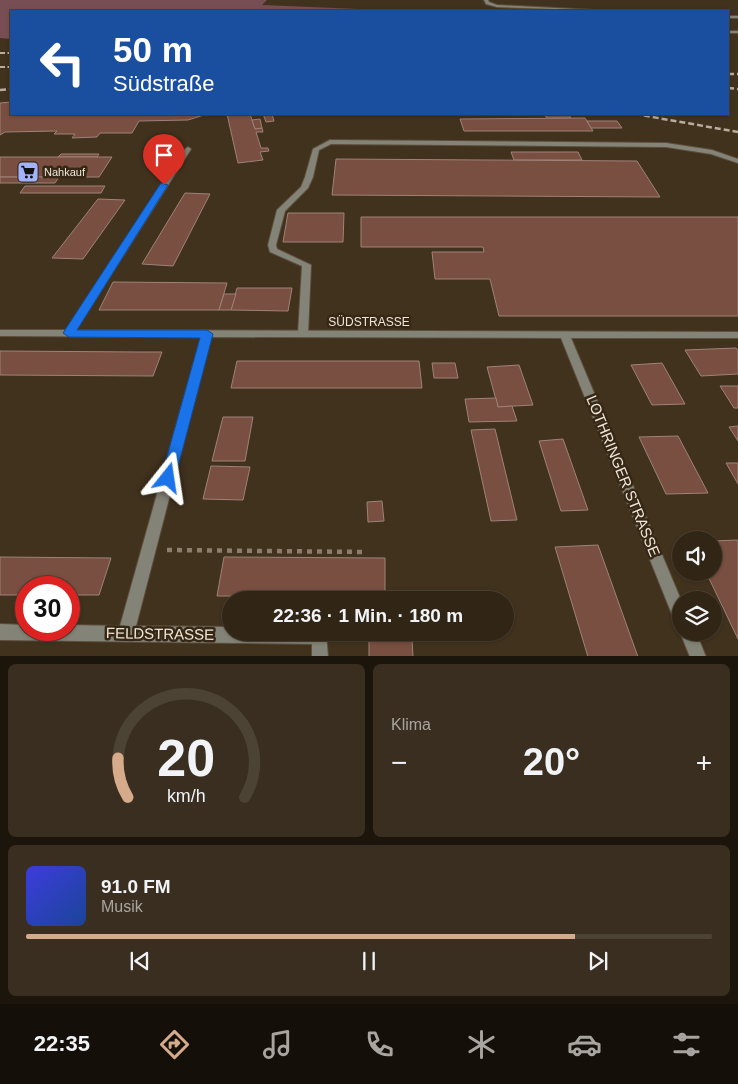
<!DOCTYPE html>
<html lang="de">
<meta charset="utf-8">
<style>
:root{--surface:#312616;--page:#392e1f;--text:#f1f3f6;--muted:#a8a5a1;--line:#4c4335;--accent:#d6ab8b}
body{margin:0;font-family:Arial,sans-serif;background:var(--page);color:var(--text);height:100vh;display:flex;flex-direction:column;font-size:19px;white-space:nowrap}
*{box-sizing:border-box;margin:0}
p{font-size:16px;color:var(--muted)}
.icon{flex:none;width:28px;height:28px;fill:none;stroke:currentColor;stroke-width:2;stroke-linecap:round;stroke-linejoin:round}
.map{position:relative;height:656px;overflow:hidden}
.panel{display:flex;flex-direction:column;gap:8px;padding:8px;background:#1b150c;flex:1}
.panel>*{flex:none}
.banner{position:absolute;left:10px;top:10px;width:719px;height:105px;border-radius:0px;box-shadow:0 1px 4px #0004,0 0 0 1px var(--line);background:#1a4fa0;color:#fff;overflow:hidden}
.buttons{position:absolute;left:672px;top:531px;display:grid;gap:10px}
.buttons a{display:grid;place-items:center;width:50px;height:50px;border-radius:50%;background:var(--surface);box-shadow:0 1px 4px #0004,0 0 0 1px var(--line);font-size:25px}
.speed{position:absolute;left:15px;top:576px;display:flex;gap:10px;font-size:25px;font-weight:700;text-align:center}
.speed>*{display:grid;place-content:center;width:65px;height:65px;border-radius:50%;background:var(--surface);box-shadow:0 1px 4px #0004,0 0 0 1px var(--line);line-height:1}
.speed .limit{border:8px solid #d22;background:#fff;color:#111}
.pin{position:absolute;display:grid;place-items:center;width:42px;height:42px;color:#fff;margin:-51px -21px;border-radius:50% 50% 50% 0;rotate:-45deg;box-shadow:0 0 5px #0007}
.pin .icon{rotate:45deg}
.me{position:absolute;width:55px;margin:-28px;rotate:15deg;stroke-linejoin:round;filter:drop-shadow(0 0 4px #0008)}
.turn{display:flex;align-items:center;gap:18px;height:105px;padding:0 20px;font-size:22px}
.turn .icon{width:65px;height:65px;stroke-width:2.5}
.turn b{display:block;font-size:35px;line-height:42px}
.big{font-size:38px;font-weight:800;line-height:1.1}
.panel .widget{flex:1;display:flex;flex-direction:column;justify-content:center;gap:8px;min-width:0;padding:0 18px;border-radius:8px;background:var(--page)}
.panel .dial{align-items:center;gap:0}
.dial svg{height:130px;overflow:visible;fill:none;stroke:var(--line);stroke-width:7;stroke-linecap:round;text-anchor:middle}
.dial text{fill:var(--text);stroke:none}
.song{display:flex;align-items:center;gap:15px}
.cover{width:60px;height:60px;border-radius:8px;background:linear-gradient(135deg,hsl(240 70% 55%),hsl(220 70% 35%))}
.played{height:5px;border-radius:2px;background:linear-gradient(90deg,var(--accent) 80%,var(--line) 80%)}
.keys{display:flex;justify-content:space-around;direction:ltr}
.heat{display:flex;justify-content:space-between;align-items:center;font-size:28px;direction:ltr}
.panel .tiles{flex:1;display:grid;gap:8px;grid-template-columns:1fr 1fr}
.widget:last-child{grid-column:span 2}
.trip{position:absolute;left:222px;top:591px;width:292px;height:50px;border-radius:25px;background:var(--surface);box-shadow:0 1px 4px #0004,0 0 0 1px var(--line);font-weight:800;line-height:50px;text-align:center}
.tab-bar{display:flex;height:80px;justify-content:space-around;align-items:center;background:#140f09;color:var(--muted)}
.tab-bar .icon{width:35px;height:35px}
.tab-bar .current{color:var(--accent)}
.tab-bar b{font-size:22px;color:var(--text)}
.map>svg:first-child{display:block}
.green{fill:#774e54}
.building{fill:#784f41;stroke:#9f8278}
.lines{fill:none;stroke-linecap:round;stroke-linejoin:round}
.lane-casing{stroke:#5d4f3c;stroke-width:2}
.street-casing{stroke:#5d4f3c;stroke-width:2}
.path{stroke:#8b7e6e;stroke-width:4.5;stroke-dasharray:5 5;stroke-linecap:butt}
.lane{fill:#848377;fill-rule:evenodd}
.street{fill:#848377;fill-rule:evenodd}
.rail-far1{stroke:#b8ad9f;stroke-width:2;stroke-dasharray:5 2.5;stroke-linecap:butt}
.rail{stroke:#b8ad9f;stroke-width:2.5;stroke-dasharray:6 3;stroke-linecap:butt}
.route{fill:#1a73e8;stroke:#114b97}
.labels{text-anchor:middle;stroke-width:5;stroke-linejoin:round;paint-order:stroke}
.far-poi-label{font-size:11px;fill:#efe6da;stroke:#372815;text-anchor:start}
.street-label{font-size:12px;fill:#efe6da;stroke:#372815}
.near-street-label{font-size:15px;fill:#efe6da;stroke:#372815}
</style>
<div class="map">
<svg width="738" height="657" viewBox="0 0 738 657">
<rect width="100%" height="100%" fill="#41321e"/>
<polygon class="green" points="0,0 267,0 262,5 359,9 357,11 11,11 11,39 0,38"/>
<g class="building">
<polygon points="11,102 11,114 207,114 188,120 139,121 132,133 100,133 97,137 72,138 75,134 54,134 57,131 5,132 0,135 0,103"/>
<polygon points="227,114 250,114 255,129 262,128 263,132 256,132 261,148 268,148 269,151 260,152 263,160 238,163"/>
<polygon points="263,114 272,114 274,121 266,122"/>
<polygon points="544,114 568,114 571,118 547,118"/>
<polygon points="585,118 593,131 464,131 460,119"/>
<polygon points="260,119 262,128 255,129 252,120"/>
<polygon points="587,121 617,121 622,128 591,128"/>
<polygon points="511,152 578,152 582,160 514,160"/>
<polygon points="61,154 99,154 97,157 58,157"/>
<polygon points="0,157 112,157 99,177 0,177"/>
<polygon points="336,159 637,161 660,197 332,195"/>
<polygon points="0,177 59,177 55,183 0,183"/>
<polygon points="25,186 105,186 101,193 20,193"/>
<polygon points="185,193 210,194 173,266 142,264"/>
<polygon points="98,199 125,200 83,259 52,258"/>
<polygon points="288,213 344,213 343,242 283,242"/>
<polygon points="361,217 738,217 738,316 499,316 490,279 435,279 432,252 484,252 483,247 361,247"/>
<polygon points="113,282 227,283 219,310 99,310"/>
<polygon points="237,288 292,288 288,311 231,310"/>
<polygon points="224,294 236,294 231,310 219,310"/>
<polygon points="736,348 738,351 738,374 701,376 685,350"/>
<polygon points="0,351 140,352 162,352 153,376 0,375"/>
<polygon points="237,361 419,361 422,388 231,388"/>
<polygon points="432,363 455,363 458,378 434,378"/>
<polygon points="662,363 685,404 652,405 631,365"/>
<polygon points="519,365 533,405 498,407 487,367"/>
<polygon points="720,386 738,386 738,408 734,408"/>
<polygon points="496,398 498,407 512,406 517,421 469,422 465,399"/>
<polygon points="223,417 253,417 245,461 212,461"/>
<polygon points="738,426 738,441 729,427"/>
<polygon points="495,429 517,520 491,521 471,430"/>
<polygon points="678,436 708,493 666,494 639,437"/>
<polygon points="563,439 588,510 561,511 539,441"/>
<polygon points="726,463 738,463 738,484"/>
<polygon points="211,466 250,467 243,500 203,499"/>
<polygon points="382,501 384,521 368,522 367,502"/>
<polygon points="737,540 738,542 738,639 706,572 714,572 714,541"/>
<polygon points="598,545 638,657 588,657 555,547"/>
<polygon points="0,557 111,558 99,595 69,595 69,588 26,588 26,595 0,595"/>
<polygon points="224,557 385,558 385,597 217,596"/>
<polygon points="369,639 412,639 413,657 369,657"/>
</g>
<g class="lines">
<g class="lane-casing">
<g id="lane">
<polygon points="484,0 488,0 489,2 497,5 614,11 497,7 486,4"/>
<polygon points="631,10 648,10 650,11 631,11"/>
<rect x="728" y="16" width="10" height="2"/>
<rect x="728" y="31" width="10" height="2"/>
<polygon points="330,140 666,143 712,150 738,159 738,163 711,154 666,147 331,144 319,150 313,177 308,188 285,211 276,245 277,249 311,265 308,334 303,337 298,334 302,266 270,252 268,245 277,210 301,187 305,177 313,149"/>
</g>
</g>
<g class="street-casing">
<g id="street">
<polygon points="188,147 191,149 76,330 738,332 738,338 571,338 681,600 681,624 676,622 673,617 561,338 211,337 136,626 231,627 231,632 326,632 328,657 312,657 312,644 0,640 0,624 26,625 26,630 69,630 69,625 120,626 201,337 0,336 0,330 66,330 185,149"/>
<polygon points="681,630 681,632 696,632 706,657 690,657 680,632"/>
</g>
</g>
<polyline class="path" points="167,550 366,552"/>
<use href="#lane" class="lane"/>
<use href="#street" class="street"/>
<g class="rail-far1">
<polyline points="0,53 11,53"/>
<polyline points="0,67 11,67"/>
</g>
<g class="rail">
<polyline points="728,74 738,74"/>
<polyline points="728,88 738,89"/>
<polyline points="0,90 11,89"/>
<polyline points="635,114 738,132"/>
</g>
</g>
<polygon class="route" points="161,183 168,185 77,330 207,330 213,334 175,478 173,483 163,483 161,478 200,338 69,337 63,333"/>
<defs>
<g id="supermarket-square" transform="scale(1.125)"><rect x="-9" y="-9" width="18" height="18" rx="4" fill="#a2b2fd" stroke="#372815"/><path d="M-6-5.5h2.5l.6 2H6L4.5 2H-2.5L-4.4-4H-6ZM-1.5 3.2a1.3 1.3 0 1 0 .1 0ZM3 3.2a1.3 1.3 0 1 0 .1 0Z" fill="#111"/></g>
</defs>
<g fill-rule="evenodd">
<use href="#supermarket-square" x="28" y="172"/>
</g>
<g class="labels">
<g class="far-poi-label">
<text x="44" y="176">Nahkauf</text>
</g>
<g class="street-label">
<text x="369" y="326">SÜDSTRASSE</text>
</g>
<g class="near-street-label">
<text transform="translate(623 476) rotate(68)" y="5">LOTHRINGER STRASSE</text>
<text transform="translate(160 634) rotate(1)" y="5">FELDSTRASSE</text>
</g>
</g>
</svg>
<div class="buttons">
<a><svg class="icon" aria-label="sound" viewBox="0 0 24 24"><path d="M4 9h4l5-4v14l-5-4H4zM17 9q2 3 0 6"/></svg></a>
<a><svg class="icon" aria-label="layers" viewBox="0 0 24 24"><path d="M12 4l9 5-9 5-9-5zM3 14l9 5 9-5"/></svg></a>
</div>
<div class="speed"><div class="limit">30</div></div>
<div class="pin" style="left:164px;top:185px;background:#d93025"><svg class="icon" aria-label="arrive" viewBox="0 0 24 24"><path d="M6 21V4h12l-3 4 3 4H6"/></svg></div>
<svg class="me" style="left:168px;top:478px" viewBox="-20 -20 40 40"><path d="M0-17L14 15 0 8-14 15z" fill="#1a73e8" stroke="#fff" stroke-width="4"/></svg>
<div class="trip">22:36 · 1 Min. · 180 m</div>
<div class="banner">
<div class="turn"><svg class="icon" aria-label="left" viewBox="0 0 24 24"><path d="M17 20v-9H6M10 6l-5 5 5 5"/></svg><div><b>50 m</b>Südstraße</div></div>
</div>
</div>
<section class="panel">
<div class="tiles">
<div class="widget dial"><svg viewBox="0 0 100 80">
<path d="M14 69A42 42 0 1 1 86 69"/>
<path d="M14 69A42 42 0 0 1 8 45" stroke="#d6ab8b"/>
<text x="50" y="56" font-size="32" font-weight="700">20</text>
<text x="50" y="72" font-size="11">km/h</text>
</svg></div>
<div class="widget"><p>Klima</p>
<div class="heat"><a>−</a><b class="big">20°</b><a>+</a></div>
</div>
<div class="widget">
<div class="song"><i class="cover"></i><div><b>91.0 FM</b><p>Musik</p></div></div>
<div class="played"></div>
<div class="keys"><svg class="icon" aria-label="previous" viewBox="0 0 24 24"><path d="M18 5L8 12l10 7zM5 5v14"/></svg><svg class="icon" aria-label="pause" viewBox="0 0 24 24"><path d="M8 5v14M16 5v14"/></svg><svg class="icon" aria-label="next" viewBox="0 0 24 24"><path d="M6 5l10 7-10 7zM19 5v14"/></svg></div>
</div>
</div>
</section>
<nav class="tab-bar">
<b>22:35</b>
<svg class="icon current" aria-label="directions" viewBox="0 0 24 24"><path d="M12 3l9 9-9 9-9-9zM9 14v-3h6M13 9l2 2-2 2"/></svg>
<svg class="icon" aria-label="music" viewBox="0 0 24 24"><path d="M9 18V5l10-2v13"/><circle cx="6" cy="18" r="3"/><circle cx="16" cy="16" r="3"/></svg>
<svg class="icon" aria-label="phone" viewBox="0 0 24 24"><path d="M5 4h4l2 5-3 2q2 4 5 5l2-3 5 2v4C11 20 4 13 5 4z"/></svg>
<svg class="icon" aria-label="climate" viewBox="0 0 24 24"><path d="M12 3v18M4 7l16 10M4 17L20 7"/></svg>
<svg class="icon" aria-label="car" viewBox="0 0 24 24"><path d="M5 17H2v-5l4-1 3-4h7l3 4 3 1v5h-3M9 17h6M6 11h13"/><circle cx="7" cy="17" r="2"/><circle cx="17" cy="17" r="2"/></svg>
<svg class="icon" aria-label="filters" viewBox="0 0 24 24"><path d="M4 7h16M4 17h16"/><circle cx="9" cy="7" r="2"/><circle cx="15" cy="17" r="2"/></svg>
</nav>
